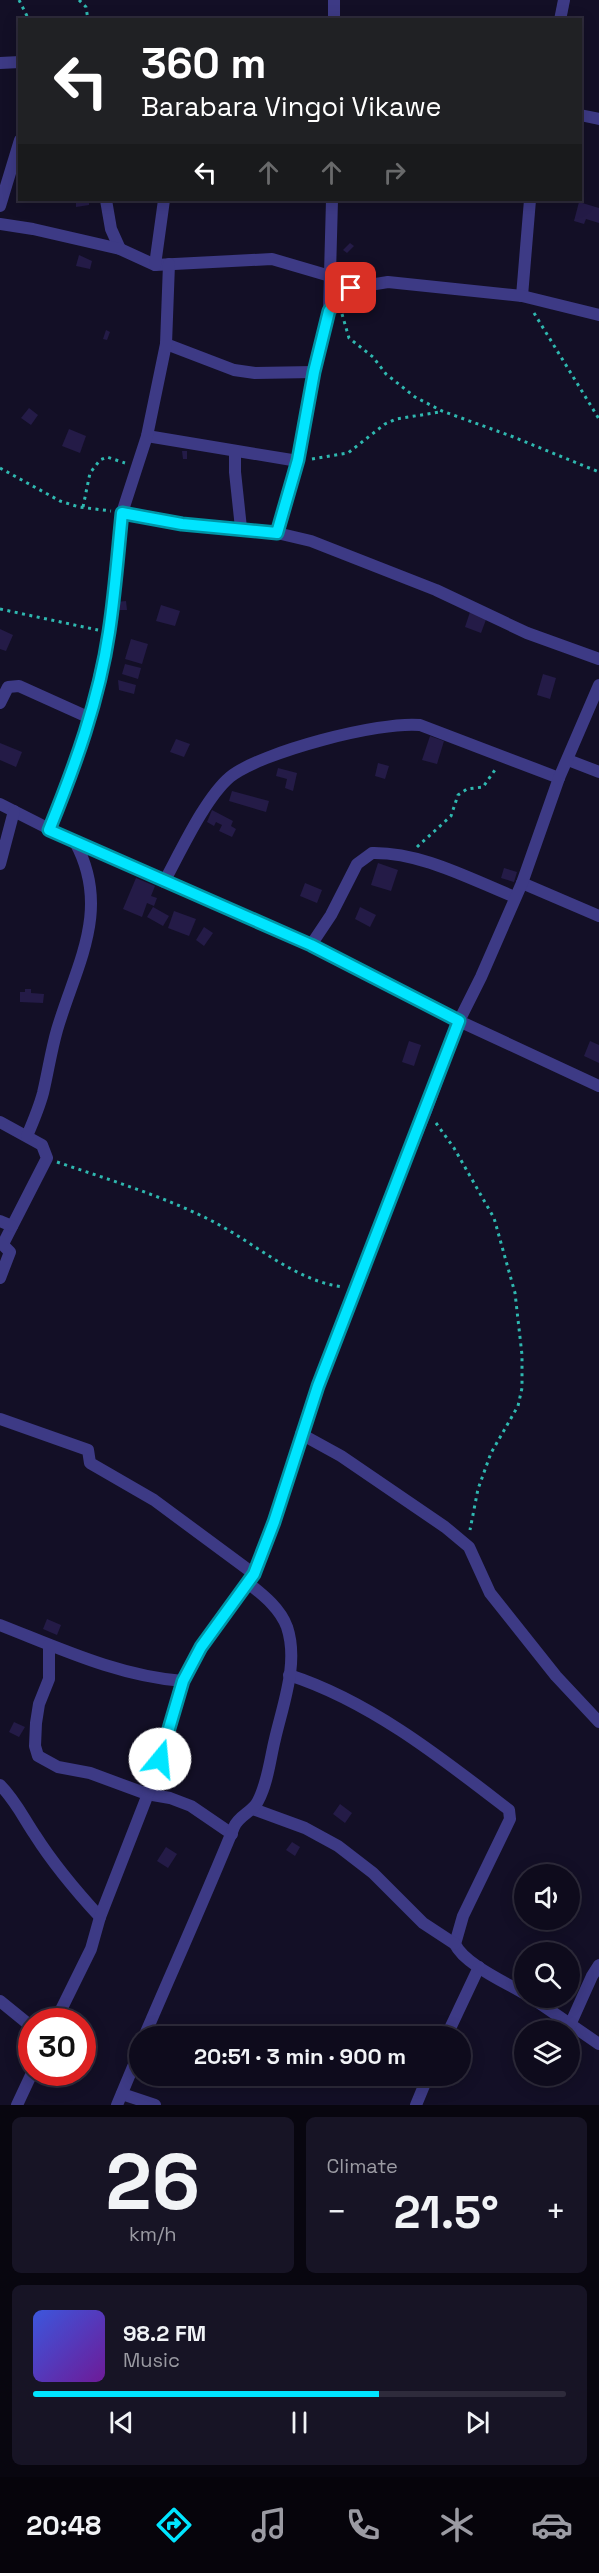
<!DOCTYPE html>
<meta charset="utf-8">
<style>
:root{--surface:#0e0b1c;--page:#171425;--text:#f1f3f6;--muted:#9b9ba3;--line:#2e2b3b;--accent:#00e5ff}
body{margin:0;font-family:"Space Grotesk",sans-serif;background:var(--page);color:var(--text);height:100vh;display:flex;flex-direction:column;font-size:22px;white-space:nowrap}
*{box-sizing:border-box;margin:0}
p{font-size:20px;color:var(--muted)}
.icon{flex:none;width:33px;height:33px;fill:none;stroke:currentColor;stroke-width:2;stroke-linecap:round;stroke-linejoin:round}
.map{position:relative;height:2105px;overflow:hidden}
.side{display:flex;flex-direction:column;gap:12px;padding:12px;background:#08060f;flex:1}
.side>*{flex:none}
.guide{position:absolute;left:18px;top:18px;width:564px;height:183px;border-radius:0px;box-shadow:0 3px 15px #0003,0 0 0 2px var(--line);background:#202124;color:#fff;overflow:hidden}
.tools{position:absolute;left:514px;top:1864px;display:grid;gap:12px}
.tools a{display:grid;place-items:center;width:66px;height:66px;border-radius:50%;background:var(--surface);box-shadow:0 3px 15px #0003,0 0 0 2px var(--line);font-size:30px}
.speed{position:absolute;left:18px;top:2008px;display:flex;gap:12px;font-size:30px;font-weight:700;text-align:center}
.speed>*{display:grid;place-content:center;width:78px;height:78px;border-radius:50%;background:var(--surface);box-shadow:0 3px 15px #0003,0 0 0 2px var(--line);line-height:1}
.speed .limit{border:9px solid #d22;background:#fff;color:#111}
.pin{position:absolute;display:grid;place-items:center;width:51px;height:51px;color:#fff;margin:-26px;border-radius:12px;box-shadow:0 3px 9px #0006}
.me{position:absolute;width:66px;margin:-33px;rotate:17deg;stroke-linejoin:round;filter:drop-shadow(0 0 4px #0008)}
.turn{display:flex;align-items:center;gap:21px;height:126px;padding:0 24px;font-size:27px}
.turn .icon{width:78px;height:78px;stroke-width:2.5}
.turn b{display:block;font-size:42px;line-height:51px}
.lanes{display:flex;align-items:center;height:57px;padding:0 24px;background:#0003;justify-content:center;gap:30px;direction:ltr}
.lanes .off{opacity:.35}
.big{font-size:45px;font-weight:800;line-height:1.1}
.side .tile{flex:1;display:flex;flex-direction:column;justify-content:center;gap:9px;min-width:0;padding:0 21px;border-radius:9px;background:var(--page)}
.side .dial{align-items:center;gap:0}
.dial b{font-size:78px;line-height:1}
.song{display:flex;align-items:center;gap:18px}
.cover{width:72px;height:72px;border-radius:9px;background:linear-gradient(135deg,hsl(230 70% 55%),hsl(280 70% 35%))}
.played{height:6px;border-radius:3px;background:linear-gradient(90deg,var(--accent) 65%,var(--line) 65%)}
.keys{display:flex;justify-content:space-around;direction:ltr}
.heat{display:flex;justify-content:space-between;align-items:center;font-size:33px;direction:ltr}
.side .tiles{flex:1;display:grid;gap:12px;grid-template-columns:1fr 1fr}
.tile:last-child{grid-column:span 2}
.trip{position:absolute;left:129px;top:2026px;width:342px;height:60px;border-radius:30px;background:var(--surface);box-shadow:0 3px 15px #0003,0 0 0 2px var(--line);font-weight:800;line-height:60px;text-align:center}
.menu{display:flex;height:96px;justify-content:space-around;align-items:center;background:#06040b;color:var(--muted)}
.menu .icon{width:42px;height:42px}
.menu .current{color:var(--accent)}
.menu b{font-size:27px;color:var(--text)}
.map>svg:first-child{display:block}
.building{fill:#241b47}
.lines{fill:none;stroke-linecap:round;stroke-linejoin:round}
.path{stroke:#2fb8b0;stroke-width:3;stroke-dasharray:3 4.5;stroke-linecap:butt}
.street{stroke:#3d3a85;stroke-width:12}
.route-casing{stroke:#0095a6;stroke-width:15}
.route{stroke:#00e5ff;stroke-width:10}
</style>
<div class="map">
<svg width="599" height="2105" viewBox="0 0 599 2105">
<rect width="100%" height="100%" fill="#130f26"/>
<g class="building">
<polygon points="76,200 89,200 89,205 76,207"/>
<polygon points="579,202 599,208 599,223 586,219 584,224 574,221"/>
<polygon points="350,243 354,246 347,253 343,250"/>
<polygon points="79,255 92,261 90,269 76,266"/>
<polygon points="106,330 110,332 107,340 103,339"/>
<polygon points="29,408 38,415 31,425 21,418"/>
<polygon points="69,429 86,436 80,453 62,446"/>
<polygon points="182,451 187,451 187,459 183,459"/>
<polygon points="126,601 127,610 117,610 116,602"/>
<polygon points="161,605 180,611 175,626 156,621"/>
<polygon points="470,612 487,617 481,633 465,627"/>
<polygon points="0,629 13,635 6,651 0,649"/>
<polygon points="131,639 148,644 142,664 125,659"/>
<polygon points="125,664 141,668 138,679 122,674"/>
<polygon points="543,674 556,678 550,699 537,695"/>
<polygon points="118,680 136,685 134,694 119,690"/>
<polygon points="430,736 444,741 437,764 422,760"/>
<polygon points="176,739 190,744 184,757 170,752"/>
<polygon points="0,743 22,752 16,767 0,760"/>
<polygon points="378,763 389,766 385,779 375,776"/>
<polygon points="278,768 297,773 293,791 285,788 287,779 276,776"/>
<polygon points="232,791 269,801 266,812 229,801"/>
<polygon points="212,810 233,821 231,826 236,829 232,837 219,831 222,825 216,822 214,826 207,822"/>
<polygon points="378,863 398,870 391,891 371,885"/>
<polygon points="504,868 517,872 514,882 501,878"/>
<polygon points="136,878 155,886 151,896 157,898 154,906 147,903 142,917 123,909"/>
<polygon points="305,883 322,890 317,903 300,896"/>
<polygon points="153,907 169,916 163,926 147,917"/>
<polygon points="360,907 376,915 370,927 355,919"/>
<polygon points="174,911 196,919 189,936 168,928"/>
<polygon points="204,927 213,933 204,946 196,940"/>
<polygon points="25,989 31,989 31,993 44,994 43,1003 20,1002 20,992 25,992"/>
<polygon points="409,1041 421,1045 414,1066 402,1062"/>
<polygon points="590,1041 599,1045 599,1063 584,1056"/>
<polygon points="47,1619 61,1625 57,1635 43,1629"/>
<polygon points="14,1722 25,1727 19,1737 9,1732"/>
<polygon points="340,1804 352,1813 345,1823 333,1814"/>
<polygon points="292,1842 300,1847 295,1856 286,1850"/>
<polygon points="166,1847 177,1854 168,1868 157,1861"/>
</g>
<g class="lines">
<g class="path">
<polyline points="19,0 29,20"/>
<polyline points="79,0 86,7 88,20"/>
<polyline points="534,313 599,419"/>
<polyline points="342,314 349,338 373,357 386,374 415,397 442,411 511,436 599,472"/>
<polyline points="312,459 348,453 385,424 396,419 440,412"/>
<polyline points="0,468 60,501 79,507 111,511"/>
<polyline points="83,507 90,473 100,460 107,457 125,463"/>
<polyline points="0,609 98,630"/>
<polyline points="417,847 451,816 458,795 467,789 483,787 497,767"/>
<polyline points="436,1123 454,1148 494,1218 515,1293 522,1355 522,1388 518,1406 491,1453 478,1489 470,1530"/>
<path d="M 57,1162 C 110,1180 163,1196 212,1221 C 255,1243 295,1281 343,1287"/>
</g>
<g class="street">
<polyline points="334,0 334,20"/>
<polyline points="560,20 564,0"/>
<polyline points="0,63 20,62"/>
<polyline points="580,115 599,119"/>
<polyline points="106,200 111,229 120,249"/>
<polyline points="0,206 20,140"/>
<polyline points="0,224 33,229 120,249 155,265 272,259 330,276"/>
<polyline points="155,265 164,200"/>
<polyline points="522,296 530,200"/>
<polyline points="329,311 338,298 351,288 388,282 522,296 599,315"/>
<polyline points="166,344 234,370 255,373 314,372"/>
<polyline points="147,436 298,461"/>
<polyline points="235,451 235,472 241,528"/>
<polyline points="122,513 181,524 277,533 311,541 436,590 527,633 599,659"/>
<polyline points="277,533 298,461 314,372 329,311 332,200"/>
<polyline points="0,703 8,687 19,686 90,718"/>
<polyline points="568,760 599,772"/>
<polyline points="0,804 75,842 311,945 459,1021 599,1086"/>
<polyline points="49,830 72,772 90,718 109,633 122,513 147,436 166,344 169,264"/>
<polyline points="0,864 14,811"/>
<path d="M 164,882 C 180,853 205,798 230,777 C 261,752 380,721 420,725 L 559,778"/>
<polyline points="522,883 599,916"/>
<path d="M 311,945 L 331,915 L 357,864 L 372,853 C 421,852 470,879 515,897"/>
<polyline points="0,1122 42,1145 47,1158 4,1242 4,1246 10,1252 0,1278"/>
<path d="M 27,1136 C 33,1122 39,1108 43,1093 C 48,1072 51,1051 57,1030 C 76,965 112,910 75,842"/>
<polyline points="0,1221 12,1226"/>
<polyline points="0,1419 88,1450 90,1463 154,1500 254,1574"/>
<polyline points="301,1434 341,1456 445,1527 469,1547 490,1593 556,1676 599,1722"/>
<path d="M 0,1625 C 59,1648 118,1676 183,1681"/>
<polyline points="49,1645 49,1679 39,1704 36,1723 35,1746 38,1756 58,1767 90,1773 147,1794 170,1798 191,1806 232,1834"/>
<path d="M 289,1675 C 370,1701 443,1759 509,1810 L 510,1819 L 463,1916 L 455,1944 C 464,1964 507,1983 525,1994"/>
<path d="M 0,1785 C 15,1800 23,1817 35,1835 C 54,1865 76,1891 100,1917"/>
<polyline points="253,1809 305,1828 338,1846 373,1873 423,1923 455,1944"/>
<polyline points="532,1998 599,2044"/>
<polyline points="0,2001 32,2027"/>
<polyline points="55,2022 91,1949 100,1917 157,1771 183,1681 201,1647 254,1574 274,1522 318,1386 385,1211 426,1111 459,1021 481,977 522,883 559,778 599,685"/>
<polyline points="570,2025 592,1976 599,1965"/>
<path d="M 144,2037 C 174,1967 205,1898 234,1827 C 239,1815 253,1812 258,1801 C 268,1782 270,1759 275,1739 C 283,1704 299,1663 287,1627 C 280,1608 263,1595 248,1583"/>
<polyline points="446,2037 479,1967"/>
<polyline points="122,2094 155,2105"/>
<polyline points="17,2105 32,2073"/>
<polyline points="117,2105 140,2050"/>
<polyline points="416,2105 428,2076"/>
</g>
</g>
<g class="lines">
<g class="route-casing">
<path id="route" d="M 160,1759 L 183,1681 L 201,1647 L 254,1574 L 274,1522 L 318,1386 L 459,1021 L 311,945 L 49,830 C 75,766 99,700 109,632 C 115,593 118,552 122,513 L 182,524 L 277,533 L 298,460 L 314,372 L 329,311 L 338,298 L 351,288"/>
</g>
<use href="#route" class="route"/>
</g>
</svg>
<div class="tools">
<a><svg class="icon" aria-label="sound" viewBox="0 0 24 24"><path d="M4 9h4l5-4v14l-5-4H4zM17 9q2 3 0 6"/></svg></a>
<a><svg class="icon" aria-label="search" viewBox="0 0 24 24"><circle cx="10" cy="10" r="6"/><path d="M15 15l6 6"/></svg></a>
<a><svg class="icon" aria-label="layers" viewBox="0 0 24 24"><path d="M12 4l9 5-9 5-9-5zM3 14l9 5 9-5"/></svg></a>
</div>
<div class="speed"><div class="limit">30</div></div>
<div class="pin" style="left:351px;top:288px;background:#d93025"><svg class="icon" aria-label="arrive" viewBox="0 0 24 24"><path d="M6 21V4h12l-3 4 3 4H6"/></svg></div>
<svg class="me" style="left:160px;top:1759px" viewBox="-20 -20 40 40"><circle r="19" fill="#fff"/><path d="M0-13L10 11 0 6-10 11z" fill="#00e5ff"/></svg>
<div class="trip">20:51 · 3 min · 900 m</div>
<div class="guide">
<div class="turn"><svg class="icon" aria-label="left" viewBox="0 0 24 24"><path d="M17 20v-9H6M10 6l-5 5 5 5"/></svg><div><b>360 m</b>Barabara Vingoi Vikawe</div></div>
<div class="lanes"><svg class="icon" aria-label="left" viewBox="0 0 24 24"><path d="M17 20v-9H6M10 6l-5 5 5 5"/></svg><svg class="icon off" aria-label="ahead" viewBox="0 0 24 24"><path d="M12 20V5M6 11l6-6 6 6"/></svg><svg class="icon off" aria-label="ahead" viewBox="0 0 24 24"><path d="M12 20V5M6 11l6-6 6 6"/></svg><svg class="icon off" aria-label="right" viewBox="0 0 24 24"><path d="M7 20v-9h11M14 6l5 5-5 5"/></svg></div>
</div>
</div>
<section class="side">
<div class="tiles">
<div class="tile dial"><b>26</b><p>km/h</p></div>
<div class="tile"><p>Climate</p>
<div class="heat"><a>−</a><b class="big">21.5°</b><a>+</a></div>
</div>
<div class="tile">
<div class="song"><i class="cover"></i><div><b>98.2 FM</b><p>Music</p></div></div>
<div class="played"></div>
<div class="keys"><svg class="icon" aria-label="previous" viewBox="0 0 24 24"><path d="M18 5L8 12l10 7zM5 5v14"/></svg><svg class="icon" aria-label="pause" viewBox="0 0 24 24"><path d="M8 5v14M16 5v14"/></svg><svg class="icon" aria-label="next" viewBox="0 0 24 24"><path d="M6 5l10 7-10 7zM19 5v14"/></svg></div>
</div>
</div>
</section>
<nav class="menu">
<b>20:48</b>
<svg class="icon current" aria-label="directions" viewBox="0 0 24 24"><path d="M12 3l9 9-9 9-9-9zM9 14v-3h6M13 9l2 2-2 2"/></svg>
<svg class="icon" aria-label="music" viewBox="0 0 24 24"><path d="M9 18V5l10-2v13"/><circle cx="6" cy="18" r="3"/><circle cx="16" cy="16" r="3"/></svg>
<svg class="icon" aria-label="phone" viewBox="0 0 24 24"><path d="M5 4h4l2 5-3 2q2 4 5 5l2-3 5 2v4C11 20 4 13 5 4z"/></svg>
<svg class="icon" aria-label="climate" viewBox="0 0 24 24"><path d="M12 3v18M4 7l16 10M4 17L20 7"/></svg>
<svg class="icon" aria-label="car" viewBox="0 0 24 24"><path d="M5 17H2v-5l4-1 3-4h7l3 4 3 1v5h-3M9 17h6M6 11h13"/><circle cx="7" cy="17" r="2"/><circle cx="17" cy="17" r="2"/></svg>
</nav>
